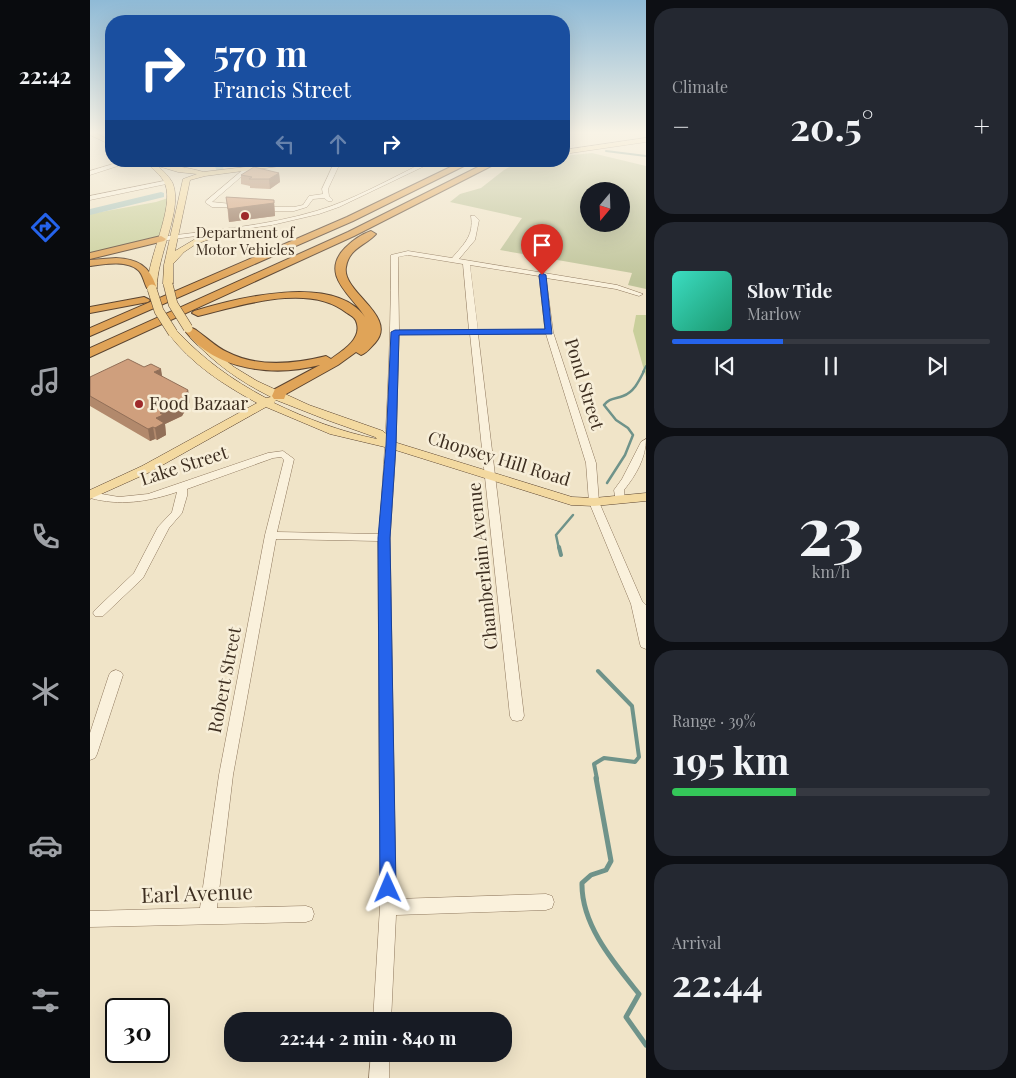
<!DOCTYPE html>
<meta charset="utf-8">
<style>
:root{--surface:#171b24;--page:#242831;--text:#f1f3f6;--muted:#9ea1a6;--line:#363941;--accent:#2563eb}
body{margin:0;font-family:"Playfair Display",serif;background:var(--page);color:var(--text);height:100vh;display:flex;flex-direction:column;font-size:19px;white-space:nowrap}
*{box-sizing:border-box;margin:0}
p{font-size:16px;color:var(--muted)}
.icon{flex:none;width:28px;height:28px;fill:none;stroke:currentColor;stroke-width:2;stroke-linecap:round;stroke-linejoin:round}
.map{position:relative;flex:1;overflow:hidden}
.details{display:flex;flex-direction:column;gap:8px;padding:8px;background:#0d0f14;width:370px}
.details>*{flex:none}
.hud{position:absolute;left:15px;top:15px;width:465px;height:152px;border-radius:20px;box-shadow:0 5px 20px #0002;background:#1a4fa0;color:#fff;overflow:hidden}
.needle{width:32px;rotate:199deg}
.buttons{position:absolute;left:490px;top:182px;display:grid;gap:10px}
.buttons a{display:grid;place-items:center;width:50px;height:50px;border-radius:50%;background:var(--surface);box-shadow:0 5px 20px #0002;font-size:25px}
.speed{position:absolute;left:15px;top:998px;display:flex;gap:10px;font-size:25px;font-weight:700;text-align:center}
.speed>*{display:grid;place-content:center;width:65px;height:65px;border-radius:50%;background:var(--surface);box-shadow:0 5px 20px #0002;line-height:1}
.speed .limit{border:2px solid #111;border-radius:8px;background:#fff;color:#111}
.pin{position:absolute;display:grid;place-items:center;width:42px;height:42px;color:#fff;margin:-51px -21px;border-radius:50% 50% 50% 0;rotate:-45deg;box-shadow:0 0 5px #0007}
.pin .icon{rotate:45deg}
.me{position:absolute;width:55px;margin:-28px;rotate:359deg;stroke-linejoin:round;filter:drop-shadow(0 0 4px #0008)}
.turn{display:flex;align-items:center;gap:18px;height:105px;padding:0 25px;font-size:22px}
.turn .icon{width:65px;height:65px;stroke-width:2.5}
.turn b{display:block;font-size:35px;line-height:42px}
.lanes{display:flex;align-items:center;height:48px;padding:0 25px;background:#0003;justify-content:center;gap:25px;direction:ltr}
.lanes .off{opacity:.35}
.big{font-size:38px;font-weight:700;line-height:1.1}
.details .card{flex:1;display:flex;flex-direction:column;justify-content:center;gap:8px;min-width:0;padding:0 18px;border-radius:20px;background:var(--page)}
.details .dial{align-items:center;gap:0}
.dial b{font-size:65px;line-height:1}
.song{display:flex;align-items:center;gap:15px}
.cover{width:60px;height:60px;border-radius:8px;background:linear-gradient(135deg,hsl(170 70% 55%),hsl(160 70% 35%))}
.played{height:5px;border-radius:2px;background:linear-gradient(90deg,var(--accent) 35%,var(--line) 35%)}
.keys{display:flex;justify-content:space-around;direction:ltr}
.heat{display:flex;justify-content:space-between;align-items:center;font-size:28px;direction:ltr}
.charge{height:8px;border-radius:4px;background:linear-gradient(90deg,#34c759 39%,var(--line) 0)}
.trip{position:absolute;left:134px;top:1012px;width:288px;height:50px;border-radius:20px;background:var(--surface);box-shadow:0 5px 20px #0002;font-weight:700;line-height:50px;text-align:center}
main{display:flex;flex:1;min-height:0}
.tab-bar{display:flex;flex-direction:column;width:90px;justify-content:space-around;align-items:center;background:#090b0e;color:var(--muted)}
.tab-bar .icon{width:35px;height:35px}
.tab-bar .current{color:var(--accent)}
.tab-bar b{font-size:22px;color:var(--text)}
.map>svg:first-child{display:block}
.green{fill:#c9cf9b}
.cemetery{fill:#bfc49a;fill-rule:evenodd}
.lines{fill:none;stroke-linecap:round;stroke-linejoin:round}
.stream-far3{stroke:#6f938a;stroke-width:2}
.stream-far2{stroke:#6f938a;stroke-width:2.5}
.stream-far1{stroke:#6f938a;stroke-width:4}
.stream{stroke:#6f938a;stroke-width:5}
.river{fill:#a9c4bc;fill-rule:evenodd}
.minor-casing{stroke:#8d765c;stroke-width:1}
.major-casing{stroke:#5b4430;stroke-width:1}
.highway-casing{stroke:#5b4430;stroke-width:2}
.minor{fill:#faf1dc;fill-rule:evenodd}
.major{fill:#f3d9a0;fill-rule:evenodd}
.highway{fill:#e0a458;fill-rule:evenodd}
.major-bridge-casing{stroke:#5b4430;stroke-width:10;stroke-linecap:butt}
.major-bridge{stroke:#f3d9a0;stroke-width:9}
.wall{fill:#b2896c}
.shaded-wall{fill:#916f58}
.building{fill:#cf9f7d;stroke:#916f58}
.route{fill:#2563eb;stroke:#184099}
.poi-dot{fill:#9e2a2b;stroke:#f7eed8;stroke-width:2}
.labels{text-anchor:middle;stroke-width:5;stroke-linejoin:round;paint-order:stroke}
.far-poi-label{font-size:15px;fill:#3d2e20;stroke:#f7eed8}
.street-label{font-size:18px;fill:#3d2e20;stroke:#f7eed8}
.poi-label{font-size:18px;fill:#3d2e20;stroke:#f7eed8;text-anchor:start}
.near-street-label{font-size:21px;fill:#3d2e20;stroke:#f7eed8}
</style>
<main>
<nav class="tab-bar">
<b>22:42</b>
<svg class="icon current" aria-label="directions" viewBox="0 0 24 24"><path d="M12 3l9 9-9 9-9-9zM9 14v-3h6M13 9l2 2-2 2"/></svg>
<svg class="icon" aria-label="music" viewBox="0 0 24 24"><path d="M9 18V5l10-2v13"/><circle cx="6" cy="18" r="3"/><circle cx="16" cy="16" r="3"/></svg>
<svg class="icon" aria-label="phone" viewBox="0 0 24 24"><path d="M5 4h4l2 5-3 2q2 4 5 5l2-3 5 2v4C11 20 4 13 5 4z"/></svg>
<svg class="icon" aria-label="climate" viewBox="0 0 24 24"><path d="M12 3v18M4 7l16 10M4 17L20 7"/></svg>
<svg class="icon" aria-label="car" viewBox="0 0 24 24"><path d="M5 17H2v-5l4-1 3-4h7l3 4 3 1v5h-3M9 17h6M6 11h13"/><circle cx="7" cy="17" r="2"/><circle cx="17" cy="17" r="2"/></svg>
<svg class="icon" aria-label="filters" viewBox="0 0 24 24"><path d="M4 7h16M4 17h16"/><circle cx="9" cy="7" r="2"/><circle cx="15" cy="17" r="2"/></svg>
</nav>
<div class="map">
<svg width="556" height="1078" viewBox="0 0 556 1078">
<rect width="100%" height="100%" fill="#f0e4c8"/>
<g class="green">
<polygon points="78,198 74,230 70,241 0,258 0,214 66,202"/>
<polygon points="546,315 556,315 556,377 543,331"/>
</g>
<path class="cemetery" d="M 502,153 L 556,166 L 556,289 L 538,285 L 542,273 L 410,250 L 432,218 L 360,202 L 370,194 L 391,188 L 414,170 L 431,161 L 474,161 L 474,156 ZM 499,191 L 531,191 L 531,224 L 499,224 Z"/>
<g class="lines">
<g class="stream-far3">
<polyline points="516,151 556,156"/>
<polyline points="553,372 556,366"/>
</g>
<g class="stream-far2">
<path d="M 517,483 L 535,455 L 543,435 L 538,428 L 526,420 L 514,405 C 519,398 525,399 533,396 C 544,392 549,381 554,371"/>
<polyline points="469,549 466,535 483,515"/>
</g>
<g class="stream-far1">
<polyline points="469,547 471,555"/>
<polyline points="507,779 504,764 514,758 545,762 549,757 542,706 508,671"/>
</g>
<path class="stream" d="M 506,778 L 521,861 L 516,870 L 501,875 L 492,883 C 491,925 524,963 549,994 L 536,1017 L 556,1045"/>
<g class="river">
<polygon points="123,161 131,161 134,170 133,172 127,172"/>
<polygon points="71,192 74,193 74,197 0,215 0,209"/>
</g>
<g class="minor-casing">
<g id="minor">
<polygon points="33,161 43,161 0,175 0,171"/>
<polygon points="245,161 251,161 238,189 239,196 243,200 242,201 238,201 234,198 223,199 217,207 204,211 170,211 167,209 170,207 204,207 213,205 219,196 233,194 232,189"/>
<path d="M 337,161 L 345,161 L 249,207 L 229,214 L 182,225 L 71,241 L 68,239 L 71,237 C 122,230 176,226 226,211 C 264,200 301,178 337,161 Z"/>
<polygon points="154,169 159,170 122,202 152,205 154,206 154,208 122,207 116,203 116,201"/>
<polygon points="79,180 82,182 81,183 0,200 0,196"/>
<path d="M 381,216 L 385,216 L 389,220 L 385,240 L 369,259 L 527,285 L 553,294 L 549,296 L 526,289 L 456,278 L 463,332 L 506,463 L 509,502 L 552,601 L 556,605 L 556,649 L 551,647 L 550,644 L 541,604 L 499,502 L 496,463 L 456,334 L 388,334 L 434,716 L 432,720 L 427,721 L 422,720 L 420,716 L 380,334 L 309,334 L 306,445 L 300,538 L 306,899 L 456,894 L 462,896 L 464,902 L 462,908 L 456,910 L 306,915 L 301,1021 L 283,1021 L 290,907 L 288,541 L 186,539 L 143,775 L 127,908 L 216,906 L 222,908 L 224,914 L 222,920 L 216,922 L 0,927 L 0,911 L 110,908 L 129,775 L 175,535 L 194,460 L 191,457 L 183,458 L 97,489 L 97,496 L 92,513 L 79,528 L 53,578 L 13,616 L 5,616 L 3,613 L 5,610 L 44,573 L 68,527 L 82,512 L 87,492 C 57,502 30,506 0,498 L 0,492 L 29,497 L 58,494 L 178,453 L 193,451 L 204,459 L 187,532 L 289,534 C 296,441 301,349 301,255 L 318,251 L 362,258 C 375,243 384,235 381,216 ZM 318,255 L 373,264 L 379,330 L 309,330 L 308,257 ZM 380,265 L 449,276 L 455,330 L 388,330 Z"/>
<path d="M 556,439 C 556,458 546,475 534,490 L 535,500 L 530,503 L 526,502 L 524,490 L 532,479 L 551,442 Z"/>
<polygon points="26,670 31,672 33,675 7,754 5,758 0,760 0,733 19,675 21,672"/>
<polygon points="281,1054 299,1054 299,1078 279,1078"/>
</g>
</g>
<g class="major-casing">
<g id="major">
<polygon points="0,132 4,132 21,141 21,145 0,135"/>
<polygon points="556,138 556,142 474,154 474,150"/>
<path d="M 55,161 C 62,161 110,170 113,172 L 205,161 L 228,161 L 115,176 L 100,180 L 85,251 L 107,238 L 133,231 L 137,233 L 106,244 L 94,252 L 83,264 L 83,284 L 78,287 L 73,284 L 74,265 L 93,179 L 107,174 L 88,172 L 68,166 C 73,171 80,177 83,184 C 93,211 66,257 67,289 L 62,292 L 57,289 C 57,258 85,208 75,184 C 72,175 61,168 55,161 Z"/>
<path d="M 83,330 L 87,331 C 113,359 142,380 176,398 L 181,397 C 149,381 124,363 100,337 L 100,333 L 108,333 L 124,351 L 144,367 L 167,381 L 219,405 L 293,431 L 304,442 L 482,497 L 504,498 L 556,493 L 556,501 L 504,506 L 481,505 L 299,448 L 240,434 L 176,407 L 60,472 L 0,499 L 0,490 L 52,466 L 167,403 C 134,385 101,364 78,333 ZM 186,400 L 237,420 L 285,437 L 287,439 C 252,432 217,419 184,403 Z"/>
</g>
</g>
<g class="highway-casing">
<g id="highway">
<polygon points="373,161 384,161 263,221 0,336 0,328 257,217"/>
<polygon points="400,161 411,161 264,236 0,357 0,348 258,232"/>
<path d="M 281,231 L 286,234 C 275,246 259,248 256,267 C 251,292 309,316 285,343 C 281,347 277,353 271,355 L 266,352 L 248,365 L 196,394 L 194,399 L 184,399 L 182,396 L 185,389 L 230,365 C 185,377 126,371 96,332 L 102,328 L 106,330 C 116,337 126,347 137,352 C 168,368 204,364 236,356 L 241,359 C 252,351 271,340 267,324 C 266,318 262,316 257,313 C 219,282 150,306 108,316 L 102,313 L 104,311 C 147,298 244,273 275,317 C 262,295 229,275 255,248 C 262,241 272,234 281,231 Z"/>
<polygon points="71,236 76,239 74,241 0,259 0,253"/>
<path d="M 26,258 C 48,259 59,266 66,286 L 65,288 L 57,288 C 54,283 53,274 48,270 C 37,260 14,264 0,266 L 0,260 Z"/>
<polygon points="54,297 60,300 58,302 0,313 0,307"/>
</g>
</g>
<use href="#minor" class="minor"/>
<use href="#major" class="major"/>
<use href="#highway" class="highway"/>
<g class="major-bridge-casing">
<g id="major-bridge">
<polyline points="78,284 83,304 98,328"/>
<polyline points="62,289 69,311 83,333"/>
</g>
</g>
<use href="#major-bridge" class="major-bridge"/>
</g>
<g class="wall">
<polygon points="189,173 190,182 180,189 160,188 160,186 151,184 151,175"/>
<polygon points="136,197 184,200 185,216 139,222"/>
<polygon points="0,377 98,390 100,402 92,416 75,424 76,435 67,440 65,439 60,441 0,406"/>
</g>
<g class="shaded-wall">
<polygon points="154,161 177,161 177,162 154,165"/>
<polygon points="189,173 190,182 180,189 179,179"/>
<polygon points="184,203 185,216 139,222 138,209"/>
<polygon points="71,369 73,381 64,372"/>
<polygon points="98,390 100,402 92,416 75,424 76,435 67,440 65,428 66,418 70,413"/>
<polygon points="63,427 65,439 60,441 58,429"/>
</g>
<g class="building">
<polygon points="164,167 189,173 179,179 159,179 162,177 151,175"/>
<polygon points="136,197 184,200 184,203 138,209"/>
<polygon points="38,359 54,367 61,364 71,369 64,372 98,390 90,404 70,413 73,415 66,418 74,423 65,428 63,427 58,429 0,396 0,377"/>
</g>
<linearGradient id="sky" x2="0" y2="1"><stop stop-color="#8fbad6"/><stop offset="0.47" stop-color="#f8f3e6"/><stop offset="1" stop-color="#f8f3e6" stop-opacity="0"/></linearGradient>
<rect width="556" height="282" fill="url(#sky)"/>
<polygon class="route" points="452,273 456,275 462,334 309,335 306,445 300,538 306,888 304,893 298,896 292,893 290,888 288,538 296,445 301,332 305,330 455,329 449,275"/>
<g class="poi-dot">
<circle cx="155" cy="216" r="5"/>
<circle cx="49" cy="404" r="5"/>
</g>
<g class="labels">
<g class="far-poi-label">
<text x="155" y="238">Department of<tspan x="155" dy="17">Motor Vehicles</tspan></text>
</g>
<g class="street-label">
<text transform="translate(494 384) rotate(73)" y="6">Pond Street</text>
<text transform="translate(409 459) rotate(17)" y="6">Chopsey Hill Road</text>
<text transform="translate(94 466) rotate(-18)" y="6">Lake Street</text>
<text transform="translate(393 566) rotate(-96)" y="6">Chamberlain Avenue</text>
<text transform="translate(135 680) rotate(-79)" y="6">Robert Street</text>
</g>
<g class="poi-label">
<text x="59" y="410">Food Bazaar</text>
</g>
<g class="near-street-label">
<text transform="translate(107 894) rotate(-2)" y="7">Earl Avenue</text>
</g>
</g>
</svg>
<div class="buttons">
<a><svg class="needle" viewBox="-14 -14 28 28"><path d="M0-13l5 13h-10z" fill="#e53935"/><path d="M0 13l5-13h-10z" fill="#9ea1a6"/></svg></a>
</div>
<div class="speed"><div class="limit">30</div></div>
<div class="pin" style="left:452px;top:275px;background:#d93025"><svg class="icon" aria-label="arrive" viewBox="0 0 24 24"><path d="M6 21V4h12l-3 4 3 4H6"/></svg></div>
<svg class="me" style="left:298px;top:888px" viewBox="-20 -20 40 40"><path d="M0-17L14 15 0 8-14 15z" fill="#2563eb" stroke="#fff" stroke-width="4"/></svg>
<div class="trip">22:44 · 2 min · 840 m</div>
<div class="hud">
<div class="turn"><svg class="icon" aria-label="right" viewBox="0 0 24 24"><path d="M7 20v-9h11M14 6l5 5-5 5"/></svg><div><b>570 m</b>Francis Street</div></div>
<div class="lanes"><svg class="icon off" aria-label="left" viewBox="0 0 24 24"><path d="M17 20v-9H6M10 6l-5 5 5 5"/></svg><svg class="icon off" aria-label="ahead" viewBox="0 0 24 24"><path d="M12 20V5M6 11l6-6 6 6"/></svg><svg class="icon" aria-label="right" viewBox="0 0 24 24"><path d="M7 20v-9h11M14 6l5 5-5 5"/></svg></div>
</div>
</div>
<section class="details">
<div class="card"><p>Climate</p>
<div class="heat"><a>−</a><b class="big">20.5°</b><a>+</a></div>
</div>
<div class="card">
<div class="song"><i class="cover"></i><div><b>Slow Tide</b><p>Marlow</p></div></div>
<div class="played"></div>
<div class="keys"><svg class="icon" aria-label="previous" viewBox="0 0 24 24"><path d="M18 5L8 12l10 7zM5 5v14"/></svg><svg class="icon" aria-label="pause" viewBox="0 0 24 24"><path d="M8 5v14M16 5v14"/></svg><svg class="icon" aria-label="next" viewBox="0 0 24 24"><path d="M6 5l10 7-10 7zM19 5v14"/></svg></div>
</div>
<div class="card dial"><b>23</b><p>km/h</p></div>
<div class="card"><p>Range · 39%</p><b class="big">195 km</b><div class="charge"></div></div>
<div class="card"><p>Arrival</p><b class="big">22:44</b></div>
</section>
</main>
